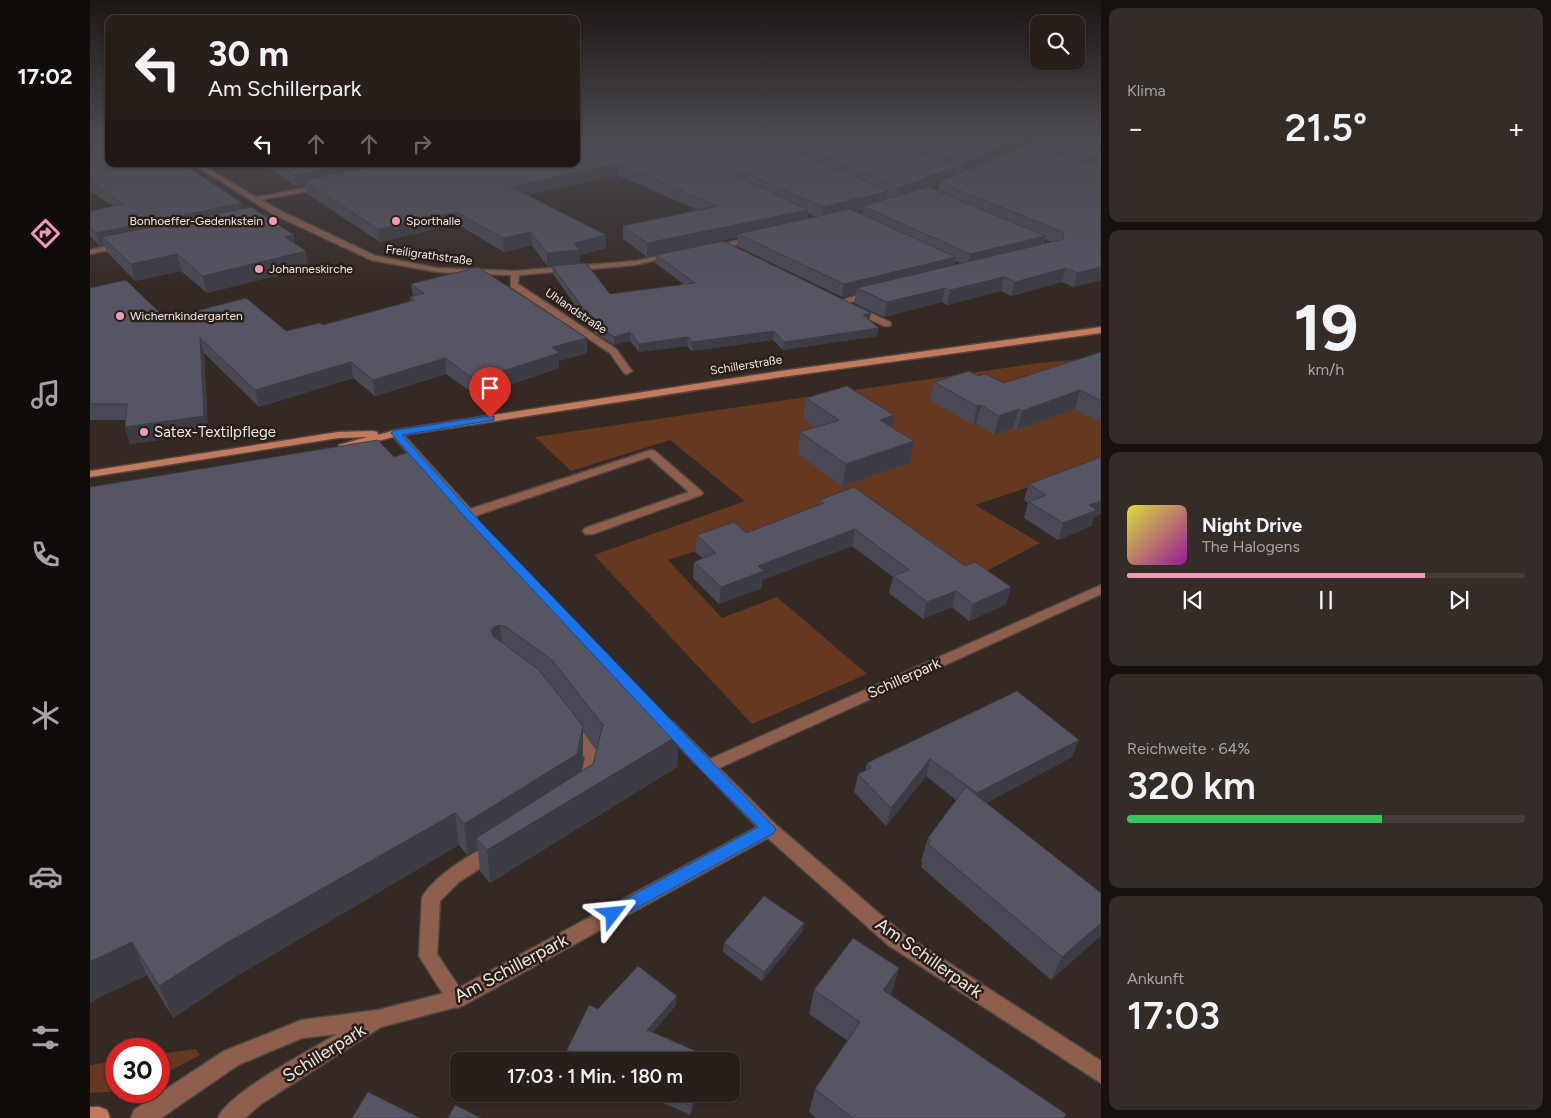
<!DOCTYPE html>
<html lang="de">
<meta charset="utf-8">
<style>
:root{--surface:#281f1a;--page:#342c27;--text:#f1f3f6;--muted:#a5a2a2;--line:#443d39;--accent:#f09ab6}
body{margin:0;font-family:Figtree,sans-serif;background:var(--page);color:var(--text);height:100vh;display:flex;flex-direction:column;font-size:19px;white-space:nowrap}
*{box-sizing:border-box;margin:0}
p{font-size:16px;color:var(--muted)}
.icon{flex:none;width:28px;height:28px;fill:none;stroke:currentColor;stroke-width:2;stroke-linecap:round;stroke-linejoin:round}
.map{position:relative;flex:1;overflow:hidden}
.sheet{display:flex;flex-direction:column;gap:8px;padding:8px;background:#16110e;width:450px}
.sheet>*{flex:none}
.hud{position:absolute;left:15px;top:15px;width:475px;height:152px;border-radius:10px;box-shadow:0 1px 4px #0004,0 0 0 1px var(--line);background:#281f1a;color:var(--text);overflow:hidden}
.fabs{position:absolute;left:940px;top:15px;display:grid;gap:10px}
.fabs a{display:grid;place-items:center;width:55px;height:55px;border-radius:10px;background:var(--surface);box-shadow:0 1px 4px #0004,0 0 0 1px var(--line);font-size:25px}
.speed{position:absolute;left:15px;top:1038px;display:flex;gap:10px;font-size:25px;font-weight:700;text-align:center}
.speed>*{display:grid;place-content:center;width:65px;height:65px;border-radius:50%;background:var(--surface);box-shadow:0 1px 4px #0004,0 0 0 1px var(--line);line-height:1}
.speed .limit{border:8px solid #d22;background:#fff;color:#111}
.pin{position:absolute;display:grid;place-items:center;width:42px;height:42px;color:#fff;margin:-51px -21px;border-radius:50% 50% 50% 0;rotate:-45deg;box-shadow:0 0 5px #0007}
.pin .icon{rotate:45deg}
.me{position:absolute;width:55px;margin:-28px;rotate:61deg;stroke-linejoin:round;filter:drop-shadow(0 0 4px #0008)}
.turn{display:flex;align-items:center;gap:18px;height:105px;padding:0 20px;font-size:22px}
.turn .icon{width:65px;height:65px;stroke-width:2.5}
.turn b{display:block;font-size:35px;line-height:42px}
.lanes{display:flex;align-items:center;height:48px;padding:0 20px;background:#0003;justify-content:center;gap:25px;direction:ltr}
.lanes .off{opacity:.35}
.big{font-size:38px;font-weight:600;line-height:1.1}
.sheet .widget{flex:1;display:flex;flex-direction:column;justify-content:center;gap:8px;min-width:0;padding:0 18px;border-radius:10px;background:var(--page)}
.sheet .dial{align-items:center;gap:0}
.dial b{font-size:65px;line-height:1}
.song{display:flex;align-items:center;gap:15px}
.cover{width:60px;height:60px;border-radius:8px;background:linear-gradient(135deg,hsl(60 70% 55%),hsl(300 70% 35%))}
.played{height:5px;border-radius:2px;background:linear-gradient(90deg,var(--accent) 75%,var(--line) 75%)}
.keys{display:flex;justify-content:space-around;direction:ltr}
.heat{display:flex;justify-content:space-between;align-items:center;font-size:28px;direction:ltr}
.charge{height:8px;border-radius:4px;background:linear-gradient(90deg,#34c759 64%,var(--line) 0)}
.trip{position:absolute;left:360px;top:1052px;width:290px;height:50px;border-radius:10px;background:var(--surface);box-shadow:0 1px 4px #0004,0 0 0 1px var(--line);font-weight:600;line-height:50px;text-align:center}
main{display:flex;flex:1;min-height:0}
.tabs{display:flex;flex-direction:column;width:90px;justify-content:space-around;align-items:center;background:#100c0a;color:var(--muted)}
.tabs .icon{width:35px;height:35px}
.tabs .current{color:var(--accent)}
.tabs b{font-size:22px;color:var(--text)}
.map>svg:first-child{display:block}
.green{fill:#65381f}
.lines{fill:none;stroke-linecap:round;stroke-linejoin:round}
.lane-casing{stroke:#534742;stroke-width:3}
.street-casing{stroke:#534742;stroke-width:3}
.secondary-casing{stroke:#534742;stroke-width:3}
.lane{fill:#8e5f4c;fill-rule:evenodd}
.street{fill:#8e5f4c;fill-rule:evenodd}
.secondary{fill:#c57b5b;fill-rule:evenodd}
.wall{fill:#494955;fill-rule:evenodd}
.shaded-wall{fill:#3c3c45}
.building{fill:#555563;stroke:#3c3c45}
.route{fill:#1a73e8;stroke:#114b97}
.poi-dot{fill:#f09ab6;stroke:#2b1f19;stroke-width:2}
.labels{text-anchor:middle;stroke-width:5;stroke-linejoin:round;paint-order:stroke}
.far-poi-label{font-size:12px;fill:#eee6e2;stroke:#2b1f19;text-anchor:start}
.far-street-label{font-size:12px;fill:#eee6e2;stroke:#2b1f19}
.poi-label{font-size:15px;fill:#eee6e2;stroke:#2b1f19;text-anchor:start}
.street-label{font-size:15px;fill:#eee6e2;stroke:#2b1f19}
.near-street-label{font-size:18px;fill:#eee6e2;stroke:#2b1f19}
</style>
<main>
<nav class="tabs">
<b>17:02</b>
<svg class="icon current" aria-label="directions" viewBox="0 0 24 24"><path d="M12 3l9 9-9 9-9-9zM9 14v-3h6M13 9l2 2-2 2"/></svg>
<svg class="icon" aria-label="music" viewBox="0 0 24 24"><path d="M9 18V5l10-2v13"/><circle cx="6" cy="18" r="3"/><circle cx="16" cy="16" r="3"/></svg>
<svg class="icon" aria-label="phone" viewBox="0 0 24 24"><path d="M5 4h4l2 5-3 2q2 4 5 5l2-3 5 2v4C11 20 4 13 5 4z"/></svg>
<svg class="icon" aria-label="climate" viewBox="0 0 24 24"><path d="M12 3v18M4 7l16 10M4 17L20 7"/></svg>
<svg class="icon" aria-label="car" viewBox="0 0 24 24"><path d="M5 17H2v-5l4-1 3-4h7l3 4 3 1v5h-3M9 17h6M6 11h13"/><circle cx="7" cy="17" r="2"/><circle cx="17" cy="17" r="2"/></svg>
<svg class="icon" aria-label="filters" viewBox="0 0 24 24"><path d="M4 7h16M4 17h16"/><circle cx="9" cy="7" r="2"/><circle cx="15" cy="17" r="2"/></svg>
</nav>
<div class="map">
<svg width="1011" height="1118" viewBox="0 0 1011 1118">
<rect width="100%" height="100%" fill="#352923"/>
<g class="green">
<polygon points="1011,357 1011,463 885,505 950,543 887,576 782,499 742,507 578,560 632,618 687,597 777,674 662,724 504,555 655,501 580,440 481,471 445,437 948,363"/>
<polygon points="106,1049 110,1055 69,1077 69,1054"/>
<polygon points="26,1061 26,1091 30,1091 0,1093 0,1065"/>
</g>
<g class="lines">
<g class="lane-casing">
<g id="lane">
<polygon points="561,450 565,451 611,491 613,493 611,495 503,534 495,534 493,531 495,528 599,492 559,457 382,517 378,518 372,514 374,511"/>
<polygon points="484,725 489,727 511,757 504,786 498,788 492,786 490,782 495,758 476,731 479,727"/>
<polygon points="679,822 685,824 812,933 1011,1061 1011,1083 798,945 673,834 671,829 673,824"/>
<path d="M 403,844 L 409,846 L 412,851 L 409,856 L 369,882 L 350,901 L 347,954 L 377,999 L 374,1005 L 367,1008 L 360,1005 L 329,956 L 332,898 C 341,879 383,851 403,844 Z"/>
</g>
</g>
<g class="street-casing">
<g id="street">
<polygon points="953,134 960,134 928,155 924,155 924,153"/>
<polygon points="103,164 110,164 166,197 234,185 235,186 232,188 171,200 191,211 286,256 347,268 425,271 546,261 582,253 586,255 546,265 429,275 428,284 526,349 542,371 537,374 534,373 520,353 421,287 421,275 347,272 281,260 185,215"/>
<polygon points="663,237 666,237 666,241 624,249 620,247"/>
<polygon points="31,243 35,245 34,247 0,254 0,250"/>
<polygon points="782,291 786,294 785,296 749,305 745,302"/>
<polygon points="765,306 800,322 801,324 800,326 794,326 762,311 762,307"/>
<polygon points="306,430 310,431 385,514 387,517 385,520 377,520 302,435 301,433"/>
<path d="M 1011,585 L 1011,594 L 629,768 L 685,824 L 687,829 L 685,834 L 374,1005 L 291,1027 L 171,1104 L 155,1118 L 128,1118 C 139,1092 221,1050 247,1034 L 212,1038 L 148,1065 L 71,1118 L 41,1118 L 44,1110 L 134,1051 L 212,1020 L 288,1010 L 363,991 L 667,827 L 573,730 L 570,726 L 573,722 L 578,721 L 583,722 L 620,759 Z"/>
</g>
</g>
<g class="secondary-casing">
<g id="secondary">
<polygon points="1011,327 1011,333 691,377 307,436 253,450 249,449 248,447 249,445 277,437 248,438 0,477 0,471 248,432 283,431 287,432 288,435 306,430 691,371"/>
<polygon points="0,1107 9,1107 17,1110 20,1118 0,1118"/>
</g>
</g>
<use href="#lane" class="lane"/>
<use href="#street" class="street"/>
<use href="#secondary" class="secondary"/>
</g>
<g class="wall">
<polygon points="0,134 153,208 205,244 218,268 117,293 91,271 45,281 17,252 14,245 10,246 0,236 0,211 23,206 0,191"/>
<path d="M 486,134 L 950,134 L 936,145 L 943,147 L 945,139 L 1011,134 L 1011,280 L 983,287 L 972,282 L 921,296 L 911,291 L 857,305 L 852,302 L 794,317 L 764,303 L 766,294 L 752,297 L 647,246 L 647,237 L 557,257 L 533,239 L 533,226 L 608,210 L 527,175 L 438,195 L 516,235 L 516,248 L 490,255 L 490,264 L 457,266 L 442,245 L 414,252 L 367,224 L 290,242 L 216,193 L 215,185 L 207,187 L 173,164 L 486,164 ZM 925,146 L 929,148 L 924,150 ZM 849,184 L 847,191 L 840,187 ZM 773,209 L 772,214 L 765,211 ZM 718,213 L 726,217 L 717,219 ZM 955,239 L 961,242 L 953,244 ZM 865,261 L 871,263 L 864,265 Z"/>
<polygon points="566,255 780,320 787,336 693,350 683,340 602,351 597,346 549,352 540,341 524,345 505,333 463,274 462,266 520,294 595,285 565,263"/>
<polygon points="321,284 497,338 497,353 469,361 469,368 387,396 356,374 285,396 263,378 169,407 114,353 118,433 40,444 35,427 35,420 0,420 0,288 76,319 196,331 233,325 321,301 320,297 323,296"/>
<polygon points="1011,352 1011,423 985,409 927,430 923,428 904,435 886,424 883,425 840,400 844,382 914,383"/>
<polygon points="716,398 802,427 819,463 752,486 708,454 710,432 725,427 713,419"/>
<path d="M 304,457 L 589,735 L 587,767 L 400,883 L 390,871 L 388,850 L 378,856 L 369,845 L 145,977 L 83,1018 L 57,975 L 12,996 ZM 493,731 L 507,749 L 503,764 L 490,772 L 493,758 Z"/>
<polygon points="1011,457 1011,514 1004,517 1001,526 968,540 934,518 938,503 934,500 939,484"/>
<polygon points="730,500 916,604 879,621 862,607 833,619 799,593 803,577 762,546 672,580 672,588 629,604 603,578 604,562 613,558 605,552 607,535 656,533 730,505"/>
<polygon points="927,691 982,757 896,803 1011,893 961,980 831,867 832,863 831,861 838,838 866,800 836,776 796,826 764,792 768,774 775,771 777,763"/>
<polygon points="714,923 712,932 672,981 633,952 634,943"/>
<polygon points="724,990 802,992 800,995 974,1118 726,1118 719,1112 725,1089 758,1041 719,1014"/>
<polygon points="586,1005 563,1032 620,1057 619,1061 482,1061 477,1059 477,1050 508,1009"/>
<polygon points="554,1094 608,1094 600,1115"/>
</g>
<g class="shaded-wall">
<polygon points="938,134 950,134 931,148 934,137"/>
<polygon points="926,141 923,152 872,174 874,163"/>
<polygon points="527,163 527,175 421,199 421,187"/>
<polygon points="262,164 324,164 214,180 215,185 207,187 205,175"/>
<polygon points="866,166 864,178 849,182 849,184 807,200 809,188"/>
<polygon points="649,170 648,181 645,173"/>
<polygon points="798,191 796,203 773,206 773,209 732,219 733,207"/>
<polygon points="152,203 155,216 12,237 14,245 10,246 6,233"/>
<polygon points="718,210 716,223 648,234 647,237 557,257 557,243"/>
<polygon points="366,212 367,224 290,242 288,229"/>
<polygon points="441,232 442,245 414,252 413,238"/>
<polygon points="204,235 206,251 195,237"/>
<polygon points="516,235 516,248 490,255 490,264 457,266 457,253 484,243"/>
<polygon points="955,236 952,248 877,266 880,254"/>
<polygon points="216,251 218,268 117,293 113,276"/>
<polygon points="87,254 91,271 45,281 41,264"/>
<polygon points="866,257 863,269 767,288 766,294 752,297 754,284"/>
<polygon points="1011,267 1011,280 983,287 987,273"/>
<polygon points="976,268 972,282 921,296 925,282"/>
<polygon points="914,277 911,291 857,305 860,290"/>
<polygon points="855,288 852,302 794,317 797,302"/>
<polygon points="781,313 779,321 773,315"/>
<polygon points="789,328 787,336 693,350 694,342"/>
<polygon points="684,331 683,340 602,351 602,342"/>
<polygon points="540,332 540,341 524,345 524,337"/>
<polygon points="598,337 597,346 549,352 549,344"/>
<polygon points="110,338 114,353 118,433 40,444 35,427"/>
<polygon points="497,338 497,353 469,361 469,368 387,396 385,380 462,347"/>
<polygon points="355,358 356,374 285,396 283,380"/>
<polygon points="261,362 263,378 169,407 165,390"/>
<polygon points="990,390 985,409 927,430 932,411"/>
<polygon points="891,405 886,424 883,425 887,406"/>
<polygon points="929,409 923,428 904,435 909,416"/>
<polygon points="804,415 800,437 790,420"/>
<polygon points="824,441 819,463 752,486 756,464"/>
<polygon points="1011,501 1011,514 1004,517 1001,526 968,540 973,523 999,505"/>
<polygon points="765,529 762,546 672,580 672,588 629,604 631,587 668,566"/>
<polygon points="921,587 916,604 879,621 883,604"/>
<polygon points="866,591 862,607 833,619 837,602"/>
<polygon points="410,625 413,656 401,631 404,627"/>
<polygon points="493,726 493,758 487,787 386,838 388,850 378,856 374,824"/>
<polygon points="589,735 587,767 400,883 397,850"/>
<polygon points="989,740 982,757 881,811 887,793"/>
<polygon points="840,759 836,776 796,826 801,808"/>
<polygon points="365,813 369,845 145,977 83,1018 69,986 133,945"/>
<polygon points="714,923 712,932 672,981 674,972"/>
<polygon points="1011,923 1011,936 961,980 972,957"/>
<polygon points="42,942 57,975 12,996 0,1003 0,962"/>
<polygon points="809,968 802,992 786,1014 793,990"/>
<polygon points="587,996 586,1005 557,1039 557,1030"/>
<polygon points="605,1094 608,1094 600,1115 601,1106"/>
</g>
<g class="building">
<polygon points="0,134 19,134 19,164 93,164 152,203 6,233 0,227 0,211 34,204 0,181"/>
<polygon points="486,134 778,134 866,166 809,188 718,149 713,149 711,150 713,154 798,191 733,207 649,170 645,173 647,176 718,210 557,243 533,226 628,206 527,163 421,187 516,235 484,243 490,250 457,253 441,232 413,238 366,212 288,229 214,180 296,164 486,164"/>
<polygon points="794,134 906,134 926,141 874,163"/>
<polygon points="925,134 938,134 934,137"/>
<polygon points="951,134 1011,134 1011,160 945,139"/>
<polygon points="936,145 1011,167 1011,267 987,273 976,268 925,282 914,277 860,290 855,288 797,302 767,288 974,239 973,232 849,182"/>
<polygon points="189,164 262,164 205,175"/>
<polygon points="838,187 955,236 880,254 773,206"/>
<polygon points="161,207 204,235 195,237 216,251 113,276 87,254 41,264 12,237"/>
<polygon points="760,209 866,257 754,284 648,234"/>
<polygon points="633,241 781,313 773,315 789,328 694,342 684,331 602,342 598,337 549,344 540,332 524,337 505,324 462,266 496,263 520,294 605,283 566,255"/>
<polygon points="388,267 497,338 462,347 469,353 385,380 355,358 283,380 261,362 165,390 110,338 114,416 35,427 37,404 0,404 0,288 36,280 76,319 156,298 196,331 230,323 233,325 325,300 320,297 334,293 321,284"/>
<polygon points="1011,352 1011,401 990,390 932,411 929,409 909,416 891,405 887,406 844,382 879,371 889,376 895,374 914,383"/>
<polygon points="757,386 804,415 790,420 824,441 756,464 710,432 749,420 716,398"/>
<polygon points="288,440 304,457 319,452 589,735 397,850 386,838 503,764 513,725 462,660 416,627 410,625 404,627 401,631 403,636 449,670 493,726 487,754 374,824 365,813 133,945 69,986 42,942 0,962 0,487"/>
<polygon points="1011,457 1011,501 999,505 1007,510 973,523 939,502 956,495 939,484"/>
<polygon points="764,487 875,566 885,562 921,587 883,604 866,591 837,602 803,576 819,570 765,529 668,566 674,571 631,587 604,562 626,553 607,535 644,522 656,533 734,503 730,500"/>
<polygon points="927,691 989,740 887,793 840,759 801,808 768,774 781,768 777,763"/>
<polygon points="876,787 1011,893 1011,923 972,957 838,844 841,841 838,838"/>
<polygon points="674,896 714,923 674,972 634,943"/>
<polygon points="763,938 809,968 793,990 976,1114 974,1118 763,1118 725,1089 770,1022 724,990"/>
<polygon points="548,966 587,996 557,1030 620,1057 618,1061 502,1061 477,1050 499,1005 508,1009"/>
<polygon points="278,1092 330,1118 262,1118"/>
<polygon points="574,1094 605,1094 601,1106"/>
<polygon points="365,1105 391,1118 358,1118"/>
</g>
<linearGradient id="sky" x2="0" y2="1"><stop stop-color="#1d1713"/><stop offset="0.46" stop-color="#4b4950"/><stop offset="1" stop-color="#4b4950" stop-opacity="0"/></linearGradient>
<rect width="1011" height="291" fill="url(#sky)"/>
<polygon class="route" points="400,416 404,416 404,420 312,435 381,512 686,829 684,833 523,921 517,919 515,914 517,909 668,827 612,771 374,516 301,433 306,430"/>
<g class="poi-dot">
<circle cx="183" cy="221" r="5"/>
<circle cx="306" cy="221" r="5"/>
<circle cx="169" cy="269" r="5"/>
<circle cx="30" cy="316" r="5"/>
<circle cx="54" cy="432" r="5"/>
</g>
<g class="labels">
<g class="far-poi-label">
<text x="173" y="225" text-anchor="end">Bonhoeffer-Gedenkstein</text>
<text x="316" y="225">Sporthalle</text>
<text x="179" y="273">Johanneskirche</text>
<text x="40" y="320">Wichernkindergarten</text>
</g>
<g class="far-street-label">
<text transform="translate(339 255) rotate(8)" y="4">Freiligrathstraße</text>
<text transform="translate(486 311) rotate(34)" y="4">Uhlandstraße</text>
<text transform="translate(656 365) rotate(-9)" y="4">Schillerstraße</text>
</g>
<g class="poi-label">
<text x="64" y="437">Satex-Textilpflege</text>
</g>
<g class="street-label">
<text transform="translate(814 678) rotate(-24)" y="5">Schillerpark</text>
</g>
<g class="near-street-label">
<text transform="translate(839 958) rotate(35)" y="6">Am Schillerpark</text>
<text transform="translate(421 968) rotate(-28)" y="6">Am Schillerpark</text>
<text transform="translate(234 1053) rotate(-32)" y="6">Schillerpark</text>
</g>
</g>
</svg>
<div class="fabs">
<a><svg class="icon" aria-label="search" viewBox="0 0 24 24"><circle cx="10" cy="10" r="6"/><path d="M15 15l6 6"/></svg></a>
</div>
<div class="speed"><div class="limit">30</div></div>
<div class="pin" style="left:400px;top:418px;background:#d93025"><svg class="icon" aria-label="arrive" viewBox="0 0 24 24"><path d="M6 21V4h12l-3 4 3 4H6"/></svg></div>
<svg class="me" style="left:523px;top:914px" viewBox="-20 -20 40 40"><path d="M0-17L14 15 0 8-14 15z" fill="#1a73e8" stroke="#fff" stroke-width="4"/></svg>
<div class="trip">17:03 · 1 Min. · 180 m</div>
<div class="hud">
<div class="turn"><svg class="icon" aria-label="left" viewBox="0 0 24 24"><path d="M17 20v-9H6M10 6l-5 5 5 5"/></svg><div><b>30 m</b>Am Schillerpark</div></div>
<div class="lanes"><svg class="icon" aria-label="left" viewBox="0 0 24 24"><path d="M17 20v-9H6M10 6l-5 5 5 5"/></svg><svg class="icon off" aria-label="ahead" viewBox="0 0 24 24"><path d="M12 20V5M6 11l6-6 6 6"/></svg><svg class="icon off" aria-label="ahead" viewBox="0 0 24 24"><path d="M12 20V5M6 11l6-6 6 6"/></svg><svg class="icon off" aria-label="right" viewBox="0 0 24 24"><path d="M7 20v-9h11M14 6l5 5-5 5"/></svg></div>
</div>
</div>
<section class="sheet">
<div class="widget"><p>Klima</p>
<div class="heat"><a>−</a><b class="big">21.5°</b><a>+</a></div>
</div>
<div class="widget dial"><b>19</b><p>km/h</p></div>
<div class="widget">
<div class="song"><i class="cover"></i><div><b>Night Drive</b><p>The Halogens</p></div></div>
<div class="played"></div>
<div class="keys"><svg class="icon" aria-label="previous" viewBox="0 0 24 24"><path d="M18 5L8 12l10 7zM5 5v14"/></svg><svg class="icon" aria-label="pause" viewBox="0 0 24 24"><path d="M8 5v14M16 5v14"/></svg><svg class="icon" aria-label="next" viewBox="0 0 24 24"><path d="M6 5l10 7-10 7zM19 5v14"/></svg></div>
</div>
<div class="widget"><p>Reichweite · 64%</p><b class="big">320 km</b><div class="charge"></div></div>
<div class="widget"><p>Ankunft</p><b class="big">17:03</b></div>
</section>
</main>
